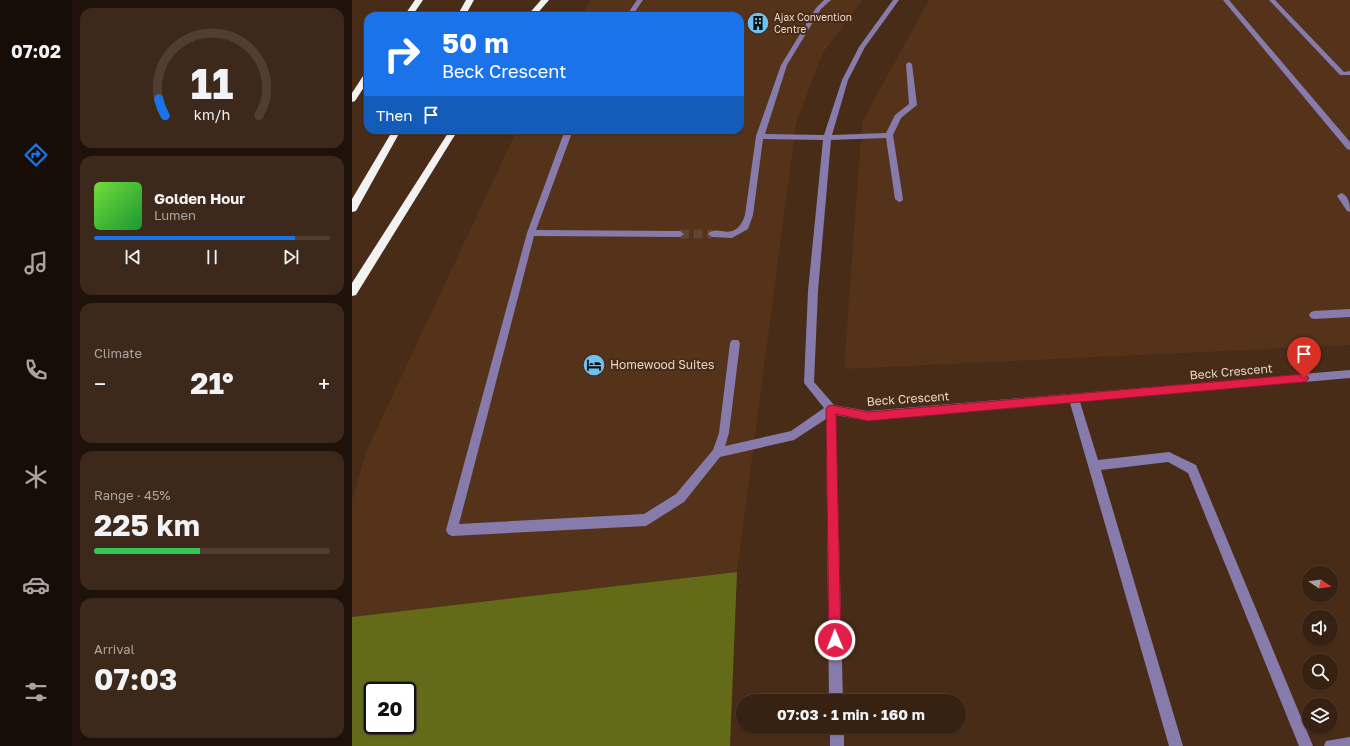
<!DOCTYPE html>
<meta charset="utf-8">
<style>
:root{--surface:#362112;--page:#3d291b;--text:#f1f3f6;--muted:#aaa39f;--line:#503e32;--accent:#1a73e8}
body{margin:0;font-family:"Golos Text",sans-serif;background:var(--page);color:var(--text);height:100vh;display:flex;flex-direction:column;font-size:15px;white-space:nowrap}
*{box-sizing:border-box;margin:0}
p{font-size:13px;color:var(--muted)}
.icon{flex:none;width:22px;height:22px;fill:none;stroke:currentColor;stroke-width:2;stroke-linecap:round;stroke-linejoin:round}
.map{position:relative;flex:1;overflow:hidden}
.sheet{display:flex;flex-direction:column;gap:8px;padding:8px;background:#1e120a;width:280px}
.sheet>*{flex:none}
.hud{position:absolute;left:12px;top:12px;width:380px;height:122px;border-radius:12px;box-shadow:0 1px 3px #0004,0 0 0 1px var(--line);background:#1a73e8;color:#fff;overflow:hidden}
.needle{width:26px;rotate:103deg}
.buttons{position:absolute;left:950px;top:566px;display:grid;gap:8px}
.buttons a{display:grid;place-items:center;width:36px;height:36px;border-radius:50%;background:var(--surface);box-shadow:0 1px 3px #0004,0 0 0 1px var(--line);font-size:20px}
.speed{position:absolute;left:12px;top:682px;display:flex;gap:8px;font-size:20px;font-weight:700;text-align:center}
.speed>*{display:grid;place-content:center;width:52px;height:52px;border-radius:50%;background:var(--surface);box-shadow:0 1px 3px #0004,0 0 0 1px var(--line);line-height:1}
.speed .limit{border:2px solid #111;border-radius:6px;background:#fff;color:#111}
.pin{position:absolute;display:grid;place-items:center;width:34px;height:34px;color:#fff;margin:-41px -17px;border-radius:50% 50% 50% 0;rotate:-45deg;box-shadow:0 0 4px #0007}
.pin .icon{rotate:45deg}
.me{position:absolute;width:44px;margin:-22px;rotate:359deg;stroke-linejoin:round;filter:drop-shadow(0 0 3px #0008)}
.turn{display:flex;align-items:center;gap:14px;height:84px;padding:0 12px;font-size:18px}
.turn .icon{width:52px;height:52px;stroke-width:2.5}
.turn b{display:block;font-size:28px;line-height:34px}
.then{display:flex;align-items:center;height:38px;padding:0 12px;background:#0003;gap:8px;font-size:15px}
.big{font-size:30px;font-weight:700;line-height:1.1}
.sheet .tile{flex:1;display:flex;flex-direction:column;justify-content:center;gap:6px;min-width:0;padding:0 14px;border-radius:12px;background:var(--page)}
.sheet .dial{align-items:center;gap:0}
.dial svg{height:104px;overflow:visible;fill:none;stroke:var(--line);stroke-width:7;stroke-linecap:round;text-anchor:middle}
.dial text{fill:var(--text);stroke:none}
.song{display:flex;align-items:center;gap:12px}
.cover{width:48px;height:48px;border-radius:6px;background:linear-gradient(135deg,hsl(100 70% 55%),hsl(130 70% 35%))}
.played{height:4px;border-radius:2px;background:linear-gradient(90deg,var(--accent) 85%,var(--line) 85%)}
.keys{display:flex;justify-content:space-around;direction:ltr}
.heat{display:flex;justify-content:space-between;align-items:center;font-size:22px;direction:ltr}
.charge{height:6px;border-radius:3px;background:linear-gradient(90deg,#34c759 45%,var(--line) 0)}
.trip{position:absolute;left:384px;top:694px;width:230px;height:40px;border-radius:20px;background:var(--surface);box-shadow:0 1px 3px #0004,0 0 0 1px var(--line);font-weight:700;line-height:40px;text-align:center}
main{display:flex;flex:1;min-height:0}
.tab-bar{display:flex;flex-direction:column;width:72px;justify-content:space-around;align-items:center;background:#160d07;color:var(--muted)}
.tab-bar .icon{width:28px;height:28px}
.tab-bar .selected{color:var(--accent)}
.tab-bar b{font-size:18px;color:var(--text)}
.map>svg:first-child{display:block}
.built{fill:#55321a}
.forest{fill:#636b19;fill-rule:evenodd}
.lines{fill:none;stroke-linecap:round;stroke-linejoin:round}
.minor-tunnel{stroke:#604533;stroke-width:9;stroke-dasharray:9 4.5;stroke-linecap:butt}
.minor{fill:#867bab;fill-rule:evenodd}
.highway{fill:#f2f2f2;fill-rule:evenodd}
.route{fill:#e11d48;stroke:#92132f}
.labels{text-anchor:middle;stroke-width:4;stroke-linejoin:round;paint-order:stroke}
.far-poi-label{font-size:10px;fill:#e8d5c9;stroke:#482c18;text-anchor:start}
.poi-label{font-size:12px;fill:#e8d5c9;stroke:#482c18;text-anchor:start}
.street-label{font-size:12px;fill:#e8d5c9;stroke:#482c18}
</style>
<main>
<nav class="tab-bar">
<b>07:02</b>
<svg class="icon selected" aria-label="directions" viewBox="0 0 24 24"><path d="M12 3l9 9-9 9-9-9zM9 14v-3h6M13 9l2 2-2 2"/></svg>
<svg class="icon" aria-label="music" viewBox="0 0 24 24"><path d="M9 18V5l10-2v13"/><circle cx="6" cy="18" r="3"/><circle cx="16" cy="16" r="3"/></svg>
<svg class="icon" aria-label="phone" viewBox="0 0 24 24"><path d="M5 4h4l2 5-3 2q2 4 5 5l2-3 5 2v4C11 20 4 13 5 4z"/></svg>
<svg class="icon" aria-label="climate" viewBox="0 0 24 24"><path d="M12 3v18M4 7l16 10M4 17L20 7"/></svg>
<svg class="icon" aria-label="car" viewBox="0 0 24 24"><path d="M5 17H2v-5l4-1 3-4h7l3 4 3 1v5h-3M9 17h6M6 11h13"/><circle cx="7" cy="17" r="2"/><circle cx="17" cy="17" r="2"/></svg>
<svg class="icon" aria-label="filters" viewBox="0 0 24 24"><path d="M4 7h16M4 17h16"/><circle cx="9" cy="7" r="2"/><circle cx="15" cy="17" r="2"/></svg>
</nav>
<section class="sheet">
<div class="tile dial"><svg viewBox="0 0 100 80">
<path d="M14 69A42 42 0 1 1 86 69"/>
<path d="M14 69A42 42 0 0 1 9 56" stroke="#1a73e8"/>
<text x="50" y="56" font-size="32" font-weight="700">11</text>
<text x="50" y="72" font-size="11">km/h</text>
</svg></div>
<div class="tile">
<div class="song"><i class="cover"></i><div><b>Golden Hour</b><p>Lumen</p></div></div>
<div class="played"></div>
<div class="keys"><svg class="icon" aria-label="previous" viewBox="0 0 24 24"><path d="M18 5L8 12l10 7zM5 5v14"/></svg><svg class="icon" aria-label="pause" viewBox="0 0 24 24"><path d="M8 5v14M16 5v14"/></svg><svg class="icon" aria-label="next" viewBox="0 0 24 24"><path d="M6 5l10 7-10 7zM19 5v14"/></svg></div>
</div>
<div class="tile"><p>Climate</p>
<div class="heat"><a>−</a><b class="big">21°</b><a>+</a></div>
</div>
<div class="tile"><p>Range · 45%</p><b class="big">225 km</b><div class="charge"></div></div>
<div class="tile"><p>Arrival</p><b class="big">07:03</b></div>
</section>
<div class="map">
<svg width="998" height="746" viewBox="0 0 998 746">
<rect width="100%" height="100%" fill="#482c18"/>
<g class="built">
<polygon points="239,0 510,0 470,54 444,124 385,572 0,617 0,500 14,452 165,130 388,130 388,16 229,16"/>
<polygon points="577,0 998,0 998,345 492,369 510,122"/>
</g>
<path class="forest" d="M 385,572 L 378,746 L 0,746 L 0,617 ZM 21,691 L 55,691 L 55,725 L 21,725 Z"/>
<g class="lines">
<polyline class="minor-tunnel" points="328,234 360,234"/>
<g class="minor">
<polygon points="285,0 291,0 280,16 274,16"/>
<path d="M 472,0 L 479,0 L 469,9 L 435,65 L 413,134 L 472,135 L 490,80 L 507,47 L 541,0 L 547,0 L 513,47 L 496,80 L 480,135 L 534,133 L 543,115 L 557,104 L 554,64 L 557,62 L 560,64 L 565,105 L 549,118 L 541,135 L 551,199 L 550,201 L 547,202 L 543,199 L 534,138 L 479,140 L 466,291 L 462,382 L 482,405 L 516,411 L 998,370 L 998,378 L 728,402 L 746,460 L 817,452 L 844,465 L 961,746 L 947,746 L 836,473 L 816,462 L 749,470 L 831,746 L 817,746 L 718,403 L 516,421 L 484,415 L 491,701 L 477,701 L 474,419 L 442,440 L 368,457 L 332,502 L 294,526 L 100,536 L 96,534 L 94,530 L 175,233 L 213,130 L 221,130 L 184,230 L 328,231 L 332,234 L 328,237 L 182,236 L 107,524 L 292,514 L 324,494 L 361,450 L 367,433 L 378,343 L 380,340 L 386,340 L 388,343 L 377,433 L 373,446 L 439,431 L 472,408 L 452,383 L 456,291 L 471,140 L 411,139 L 401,215 L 396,229 L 380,238 L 360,237 L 356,234 C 365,223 383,245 393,215 L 404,136 L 429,65 L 464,8 Z"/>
<polygon points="871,0 877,0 998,142 998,150 995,149"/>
<polygon points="917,0 923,0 992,72 998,71 998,75 988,75"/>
<path d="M 989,193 C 997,196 998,204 998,212 L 995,211 L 985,196 Z"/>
<polygon points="998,309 998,317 962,319 959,318 957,315 959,312 962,311"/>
<rect x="478" y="727" width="14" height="19"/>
<polygon points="998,737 998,746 972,746 974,741"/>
</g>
<g class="highway">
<polygon points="63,0 71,0 60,16 52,16"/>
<polygon points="114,0 122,0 113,16 105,16"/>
<polygon points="189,0 197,0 183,16 175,16"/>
<polygon points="13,73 16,73 16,81 3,101 0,102 0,93"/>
<polygon points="41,130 49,130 4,211 0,212 0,199"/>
<polygon points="98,130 106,130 4,295 0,296 0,283"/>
</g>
</g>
<polygon class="route" points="952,374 955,376 957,378 955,381 952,382 516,421 484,414 489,640 487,644 483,645 479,644 477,640 474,409 476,406 479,405 516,412"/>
<defs>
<g id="building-disc" transform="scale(1.15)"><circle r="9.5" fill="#6cc3f2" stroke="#482c18"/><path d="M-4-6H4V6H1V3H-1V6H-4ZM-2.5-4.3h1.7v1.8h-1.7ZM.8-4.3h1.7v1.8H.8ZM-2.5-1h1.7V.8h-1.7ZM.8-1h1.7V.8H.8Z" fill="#111"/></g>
<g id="hotel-disc" transform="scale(1.15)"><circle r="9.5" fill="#6cc3f2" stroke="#482c18"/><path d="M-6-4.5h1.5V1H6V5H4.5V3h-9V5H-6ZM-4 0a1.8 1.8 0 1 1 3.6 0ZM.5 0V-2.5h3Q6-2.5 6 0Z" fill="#111"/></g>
</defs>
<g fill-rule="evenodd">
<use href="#building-disc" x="406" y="23"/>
<use href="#hotel-disc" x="242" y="365"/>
</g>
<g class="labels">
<g class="far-poi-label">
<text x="422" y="21">Ajax Convention<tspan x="422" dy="12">Centre</tspan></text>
</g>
<g class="poi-label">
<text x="258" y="369">Homewood Suites</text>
</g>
<g class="street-label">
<text transform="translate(879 372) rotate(-5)" y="4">Beck Crescent</text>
<text transform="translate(556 399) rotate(-4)" y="4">Beck Crescent</text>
</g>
</g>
</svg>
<div class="buttons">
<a><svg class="needle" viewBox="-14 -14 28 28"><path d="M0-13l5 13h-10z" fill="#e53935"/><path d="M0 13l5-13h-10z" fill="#aaa39f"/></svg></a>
<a><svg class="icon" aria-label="sound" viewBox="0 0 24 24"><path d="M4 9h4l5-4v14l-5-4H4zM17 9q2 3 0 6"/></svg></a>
<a><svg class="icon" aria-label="search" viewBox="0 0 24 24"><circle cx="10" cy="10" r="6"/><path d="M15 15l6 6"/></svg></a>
<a><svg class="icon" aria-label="layers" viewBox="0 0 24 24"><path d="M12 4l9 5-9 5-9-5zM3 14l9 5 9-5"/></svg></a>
</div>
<div class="speed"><div class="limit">20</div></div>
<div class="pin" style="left:952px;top:378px;background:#d93025"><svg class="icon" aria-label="arrive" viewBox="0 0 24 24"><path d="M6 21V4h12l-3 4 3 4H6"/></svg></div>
<svg class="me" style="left:483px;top:640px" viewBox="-20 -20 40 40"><circle r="17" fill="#e11d48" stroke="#fff" stroke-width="3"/><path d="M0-11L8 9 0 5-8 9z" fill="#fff"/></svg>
<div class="trip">07:03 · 1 min · 160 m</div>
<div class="hud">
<div class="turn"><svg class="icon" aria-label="right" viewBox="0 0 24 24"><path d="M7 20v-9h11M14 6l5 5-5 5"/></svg><div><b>50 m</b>Beck Crescent</div></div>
<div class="then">Then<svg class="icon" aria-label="arrive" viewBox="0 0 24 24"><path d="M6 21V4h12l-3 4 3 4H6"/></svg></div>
</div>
</div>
</main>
